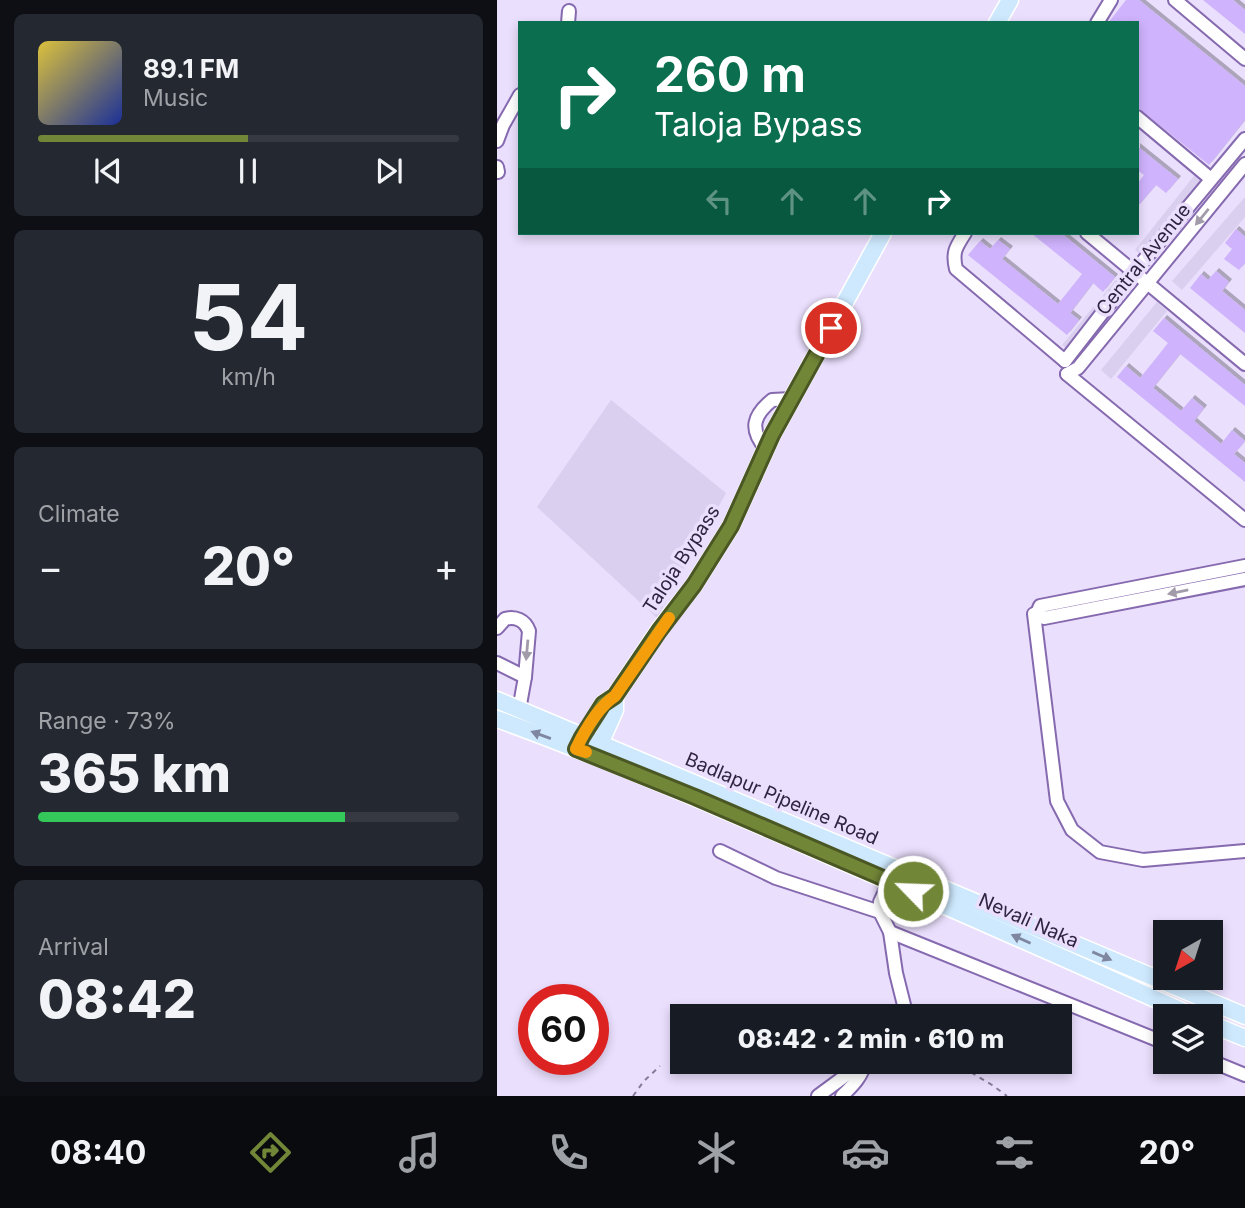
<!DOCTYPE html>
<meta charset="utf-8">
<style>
:root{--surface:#171b24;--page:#242831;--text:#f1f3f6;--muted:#9ea1a6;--line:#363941;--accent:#728637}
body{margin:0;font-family:Inter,sans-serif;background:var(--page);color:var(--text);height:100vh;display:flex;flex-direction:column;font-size:26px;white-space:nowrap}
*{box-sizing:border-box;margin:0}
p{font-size:23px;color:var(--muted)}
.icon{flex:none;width:38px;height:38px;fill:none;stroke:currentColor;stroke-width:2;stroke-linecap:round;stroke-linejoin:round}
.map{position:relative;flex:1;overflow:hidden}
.details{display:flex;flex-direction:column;gap:14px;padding:14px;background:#0d0f14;width:497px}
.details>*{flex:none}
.guide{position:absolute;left:21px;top:21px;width:621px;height:214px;border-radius:0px;box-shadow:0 4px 10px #0003;background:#0b6e4f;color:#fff;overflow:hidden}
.needle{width:46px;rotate:219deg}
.controls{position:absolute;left:656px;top:920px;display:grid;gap:14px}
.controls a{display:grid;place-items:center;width:70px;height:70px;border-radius:0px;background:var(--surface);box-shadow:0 4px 10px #0003;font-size:35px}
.speed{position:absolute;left:21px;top:984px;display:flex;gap:14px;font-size:35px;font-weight:700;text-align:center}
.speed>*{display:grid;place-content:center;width:91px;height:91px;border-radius:50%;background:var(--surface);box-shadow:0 4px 10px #0003;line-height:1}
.speed .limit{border:10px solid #d22;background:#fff;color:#111}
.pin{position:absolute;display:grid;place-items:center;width:60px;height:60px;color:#fff;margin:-30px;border:4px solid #fff;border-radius:50%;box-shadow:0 2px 7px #0007}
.me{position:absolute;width:77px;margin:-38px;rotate:294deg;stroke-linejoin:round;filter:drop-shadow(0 0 5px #0008)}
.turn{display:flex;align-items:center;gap:24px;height:147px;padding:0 21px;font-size:32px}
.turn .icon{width:91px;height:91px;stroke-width:2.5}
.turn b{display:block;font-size:49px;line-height:60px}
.lanes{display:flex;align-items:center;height:66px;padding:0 21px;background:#0003;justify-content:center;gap:35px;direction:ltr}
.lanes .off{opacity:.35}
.big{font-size:52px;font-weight:800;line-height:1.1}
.details .card{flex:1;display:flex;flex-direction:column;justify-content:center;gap:10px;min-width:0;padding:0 24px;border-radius:10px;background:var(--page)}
.details .dial{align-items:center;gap:0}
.dial b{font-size:91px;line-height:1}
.song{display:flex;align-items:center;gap:21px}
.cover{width:84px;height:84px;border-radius:10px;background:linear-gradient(135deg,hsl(50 70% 55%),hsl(230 70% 35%))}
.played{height:7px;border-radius:4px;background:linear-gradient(90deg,var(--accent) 50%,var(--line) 50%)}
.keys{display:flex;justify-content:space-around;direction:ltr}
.heat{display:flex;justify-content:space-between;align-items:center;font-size:38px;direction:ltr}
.charge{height:10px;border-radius:5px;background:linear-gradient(90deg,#34c759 73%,var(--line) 0)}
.trip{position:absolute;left:173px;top:1004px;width:402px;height:70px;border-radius:0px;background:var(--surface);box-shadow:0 4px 10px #0003;font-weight:800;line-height:70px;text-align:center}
.dock{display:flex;height:112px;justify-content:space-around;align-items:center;background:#090b0e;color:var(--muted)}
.dock .icon{width:49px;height:49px}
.dock .on{color:var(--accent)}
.dock b{font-size:32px;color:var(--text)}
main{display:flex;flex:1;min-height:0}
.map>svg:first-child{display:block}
.built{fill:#dbcff0}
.building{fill:#cfb3fd;filter:url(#shadow)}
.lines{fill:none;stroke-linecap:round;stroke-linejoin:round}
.minor-casing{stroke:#866aaf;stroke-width:16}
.major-casing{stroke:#fff;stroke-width:19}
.path{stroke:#867b98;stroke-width:2;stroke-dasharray:5 5;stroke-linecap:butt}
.minor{stroke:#fff;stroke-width:12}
.major{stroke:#cee9fe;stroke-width:16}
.oneway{fill:#a29caa}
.oneway2{fill:#7f86a0}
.route-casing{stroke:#4a5724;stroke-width:18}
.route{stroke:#728637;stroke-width:12}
.slow{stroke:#f59e0b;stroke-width:12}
.labels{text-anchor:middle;stroke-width:7;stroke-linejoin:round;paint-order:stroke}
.street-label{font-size:19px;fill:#302441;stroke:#eadffd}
</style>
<main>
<section class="details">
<div class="card">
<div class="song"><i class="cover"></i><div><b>89.1 FM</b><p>Music</p></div></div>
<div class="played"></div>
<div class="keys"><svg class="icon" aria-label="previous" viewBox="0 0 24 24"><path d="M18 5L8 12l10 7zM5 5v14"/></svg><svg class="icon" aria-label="pause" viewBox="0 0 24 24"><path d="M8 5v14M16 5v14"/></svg><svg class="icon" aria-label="next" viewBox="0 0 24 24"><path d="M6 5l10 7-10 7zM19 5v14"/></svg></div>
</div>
<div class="card dial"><b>54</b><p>km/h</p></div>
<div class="card"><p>Climate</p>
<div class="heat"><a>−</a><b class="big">20°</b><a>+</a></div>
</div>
<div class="card"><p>Range · 73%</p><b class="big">365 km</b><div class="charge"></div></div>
<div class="card"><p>Arrival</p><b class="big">08:42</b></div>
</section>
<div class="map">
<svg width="748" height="1096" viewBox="0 0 748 1096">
<defs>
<filter id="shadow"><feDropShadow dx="3" dy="-3" stdDeviation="0" flood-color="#0004"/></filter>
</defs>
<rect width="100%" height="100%" fill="#eadffd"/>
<g class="built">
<polygon points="697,176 712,188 653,262 638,250"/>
<polygon points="748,197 748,217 685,290 675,281"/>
<polygon points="626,271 637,280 576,354 565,345"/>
<polygon points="660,302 670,311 614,379 604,370"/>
<polygon points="114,400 229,493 160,618 40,507"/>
</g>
<g class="building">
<polygon points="629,0 642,0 748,86 748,120 712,165 640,107 640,23 611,23"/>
<polygon points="706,0 736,0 748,10 748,34"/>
<polygon points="640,146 681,179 669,193 659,185 640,207 640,184 647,175 640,170"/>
<polygon points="739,229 748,237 748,263 742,270 727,259 735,249 728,243"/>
<polygon points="534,233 564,233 618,277 606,292 596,283 573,313 582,320 570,335 471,255 483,241 493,249 501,240 513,249 505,259 561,304 585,274"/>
<polygon points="719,271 732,282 725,291 748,310 748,333 693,288 704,274 711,280"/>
<polygon points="667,318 748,385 748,406 683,354 656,388 684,411 695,398 707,408 697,421 724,444 735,430 748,441 737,454 748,463 748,482 620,377 629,366 643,378 660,357 671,343 656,331"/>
</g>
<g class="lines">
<g class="minor-casing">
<g id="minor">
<polyline points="678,0 748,59"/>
<polyline points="71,23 72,11"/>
<polyline points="600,23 614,0"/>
<polyline points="640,117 714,179"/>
<polyline points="0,141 6,125 23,95"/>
<polyline points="0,167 1,172"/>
<path d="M 468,233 C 459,247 455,252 459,269 L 568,361"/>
<polyline points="590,233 748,364"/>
<polyline points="568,361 637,272 748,139"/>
<polyline points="570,374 581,368 748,164"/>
<polyline points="570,374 748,520"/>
<path d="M 269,449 C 252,429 256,416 275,400 L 294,399"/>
<polyline points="748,566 543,606 540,613 547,618 748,579"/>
<polyline points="540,613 537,614 560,801 575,830 603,852 646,860 748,851"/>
<path d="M 0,628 L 8,619 C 18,616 28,620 32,631 L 28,677 L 22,710"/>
<polyline points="0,663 28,677"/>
<polyline points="223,851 279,878 383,912"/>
<polyline points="395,876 383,902 383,912 393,932 399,973 410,1017"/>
<polyline points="393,932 668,1043"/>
<polyline points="714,1061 748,1075"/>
<polyline points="321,1096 367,1062"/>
<path d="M 345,1096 C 355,1086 365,1077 368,1062"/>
</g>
</g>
<g class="major-casing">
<g id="major">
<polyline points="500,23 513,0"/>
<polyline points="0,700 748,1016"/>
<path d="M 0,719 C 110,759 217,805 324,852 C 449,906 574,961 698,1017"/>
<polyline points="81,746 106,704 118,696 162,630 197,585 234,526 275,435 386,233"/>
<polyline points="99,753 118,710 118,696"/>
<polyline points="714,1024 748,1038"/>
</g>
</g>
<g class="path">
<polyline points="457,1062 495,1085 510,1096"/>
<polyline points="136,1096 147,1081 163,1066"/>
</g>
<use href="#minor" class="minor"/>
<use href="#major" class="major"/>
</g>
<defs><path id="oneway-solid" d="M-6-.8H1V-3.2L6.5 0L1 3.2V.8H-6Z" transform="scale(1.75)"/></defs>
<g class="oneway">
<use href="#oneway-solid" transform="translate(705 217) rotate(129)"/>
<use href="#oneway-solid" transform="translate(681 592) rotate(169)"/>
<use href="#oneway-solid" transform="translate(30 650) rotate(95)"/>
</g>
<g class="oneway2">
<use href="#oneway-solid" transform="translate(44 735) rotate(-160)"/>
<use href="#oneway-solid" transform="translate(524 939) rotate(-156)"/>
<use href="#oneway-solid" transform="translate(605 956) rotate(23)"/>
</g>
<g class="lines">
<g class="route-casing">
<polyline id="route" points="334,328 275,435 234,526 197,585 162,631 118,696 106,704 85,737 79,749 198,797 416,891"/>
</g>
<use href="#route" class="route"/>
<path class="slow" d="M 89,752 L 79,749 C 88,730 100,708 118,696 L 172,618"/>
</g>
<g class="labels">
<g class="street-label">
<text transform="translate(646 259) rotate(-51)" y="7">Central Avenue</text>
<text transform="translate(184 559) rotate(-57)" y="7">Taloja Bypass</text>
<text transform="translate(285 798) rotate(23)" y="7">Badlapur Pipeline Road</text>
<text transform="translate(532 920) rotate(24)" y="7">Nevali Naka</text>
</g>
</g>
</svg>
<div class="controls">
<a><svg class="needle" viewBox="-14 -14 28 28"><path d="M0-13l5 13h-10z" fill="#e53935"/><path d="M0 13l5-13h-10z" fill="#9ea1a6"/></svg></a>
<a><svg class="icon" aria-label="layers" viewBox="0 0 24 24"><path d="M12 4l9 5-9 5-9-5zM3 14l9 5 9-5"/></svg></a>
</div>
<div class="speed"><div class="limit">60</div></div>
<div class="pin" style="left:334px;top:328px;background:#d93025"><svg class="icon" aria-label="arrive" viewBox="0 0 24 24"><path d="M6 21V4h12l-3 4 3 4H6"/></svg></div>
<svg class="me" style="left:416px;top:891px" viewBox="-20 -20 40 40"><circle r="17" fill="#728637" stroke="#fff" stroke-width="3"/><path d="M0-11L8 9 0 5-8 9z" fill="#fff"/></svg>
<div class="trip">08:42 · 2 min · 610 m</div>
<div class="guide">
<div class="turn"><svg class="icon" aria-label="right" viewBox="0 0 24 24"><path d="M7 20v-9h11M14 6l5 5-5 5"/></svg><div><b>260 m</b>Taloja Bypass</div></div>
<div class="lanes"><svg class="icon off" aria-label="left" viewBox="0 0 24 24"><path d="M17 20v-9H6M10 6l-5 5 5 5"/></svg><svg class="icon off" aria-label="ahead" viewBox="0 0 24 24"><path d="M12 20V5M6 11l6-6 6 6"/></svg><svg class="icon off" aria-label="ahead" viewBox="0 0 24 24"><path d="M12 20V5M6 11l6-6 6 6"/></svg><svg class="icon" aria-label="right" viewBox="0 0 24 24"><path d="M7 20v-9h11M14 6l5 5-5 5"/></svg></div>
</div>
</div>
</main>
<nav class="dock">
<b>08:40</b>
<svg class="icon on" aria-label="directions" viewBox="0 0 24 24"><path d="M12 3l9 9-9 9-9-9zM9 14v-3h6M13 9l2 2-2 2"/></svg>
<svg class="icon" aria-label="music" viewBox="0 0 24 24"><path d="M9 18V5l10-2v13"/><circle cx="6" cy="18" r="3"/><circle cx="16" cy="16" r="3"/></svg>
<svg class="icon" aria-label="phone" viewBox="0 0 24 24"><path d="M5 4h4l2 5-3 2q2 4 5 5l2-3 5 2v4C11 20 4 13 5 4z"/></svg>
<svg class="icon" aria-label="climate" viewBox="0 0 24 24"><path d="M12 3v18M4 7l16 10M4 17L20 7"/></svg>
<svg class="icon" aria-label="car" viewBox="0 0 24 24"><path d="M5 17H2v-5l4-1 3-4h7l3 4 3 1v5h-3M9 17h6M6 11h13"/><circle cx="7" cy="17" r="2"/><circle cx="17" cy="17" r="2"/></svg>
<svg class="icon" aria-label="filters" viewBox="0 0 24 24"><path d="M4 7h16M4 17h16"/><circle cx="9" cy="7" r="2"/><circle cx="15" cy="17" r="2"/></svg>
<b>20°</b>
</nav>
